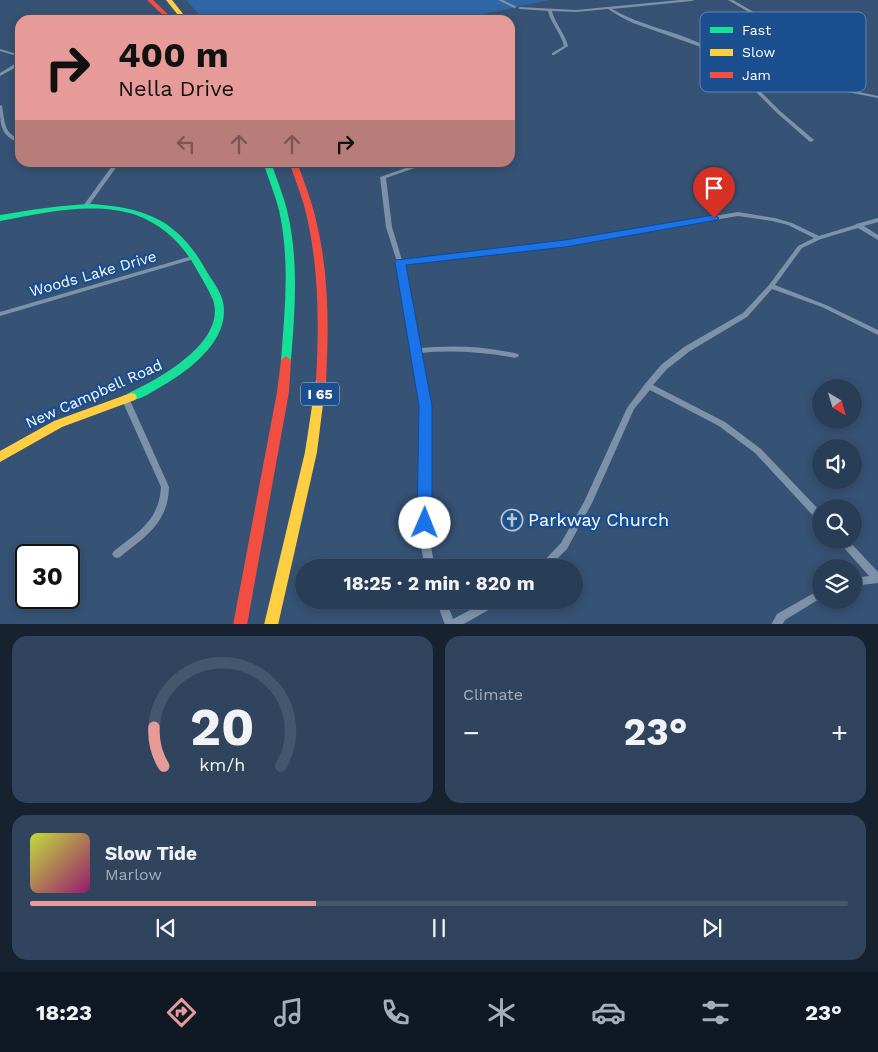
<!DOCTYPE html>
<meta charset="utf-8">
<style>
:root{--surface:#283e57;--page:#30455d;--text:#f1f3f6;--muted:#a5aeba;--line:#44576d;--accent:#e69b98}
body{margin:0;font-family:"Work Sans",sans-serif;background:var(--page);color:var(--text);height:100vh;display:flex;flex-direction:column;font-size:19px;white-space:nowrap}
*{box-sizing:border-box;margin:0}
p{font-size:16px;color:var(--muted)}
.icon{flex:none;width:28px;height:28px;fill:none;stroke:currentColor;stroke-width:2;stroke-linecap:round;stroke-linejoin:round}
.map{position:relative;height:624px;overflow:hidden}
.panel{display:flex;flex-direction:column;gap:12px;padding:12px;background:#162230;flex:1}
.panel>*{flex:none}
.guide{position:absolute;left:15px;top:15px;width:500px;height:152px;border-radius:15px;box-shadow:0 2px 8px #0003,0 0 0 1px var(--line);background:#e69b98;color:#111;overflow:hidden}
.needle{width:32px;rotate:142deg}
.fabs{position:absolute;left:812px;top:379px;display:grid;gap:10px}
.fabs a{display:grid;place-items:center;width:50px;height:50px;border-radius:50%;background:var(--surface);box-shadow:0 2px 8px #0003,0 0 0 1px var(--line);font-size:25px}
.speed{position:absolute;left:15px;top:544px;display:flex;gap:10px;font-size:25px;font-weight:700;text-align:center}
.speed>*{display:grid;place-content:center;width:65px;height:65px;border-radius:50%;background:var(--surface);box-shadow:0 2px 8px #0003,0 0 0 1px var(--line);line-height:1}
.speed .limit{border:2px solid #111;border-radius:8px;background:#fff;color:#111}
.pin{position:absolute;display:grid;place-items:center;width:42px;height:42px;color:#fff;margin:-51px -21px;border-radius:50% 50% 50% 0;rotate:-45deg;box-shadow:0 0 5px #0007}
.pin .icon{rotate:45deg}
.me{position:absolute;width:55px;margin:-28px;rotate:1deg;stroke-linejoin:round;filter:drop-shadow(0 0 4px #0008)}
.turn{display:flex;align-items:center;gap:18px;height:105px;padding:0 20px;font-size:22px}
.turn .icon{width:65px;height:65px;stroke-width:2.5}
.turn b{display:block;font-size:35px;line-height:42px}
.lanes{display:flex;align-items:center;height:48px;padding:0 20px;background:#0003;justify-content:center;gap:25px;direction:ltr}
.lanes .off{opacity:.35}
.big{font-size:38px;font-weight:700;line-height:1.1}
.panel .tile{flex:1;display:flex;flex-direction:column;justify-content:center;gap:8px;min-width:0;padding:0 18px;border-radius:15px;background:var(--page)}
.panel .dial{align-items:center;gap:0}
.dial svg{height:130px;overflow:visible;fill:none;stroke:var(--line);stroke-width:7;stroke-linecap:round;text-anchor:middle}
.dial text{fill:var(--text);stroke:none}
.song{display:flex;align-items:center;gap:15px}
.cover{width:60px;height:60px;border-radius:8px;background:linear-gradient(135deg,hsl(70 70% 55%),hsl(320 70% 35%))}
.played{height:5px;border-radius:2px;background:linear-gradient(90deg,var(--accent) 35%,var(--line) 35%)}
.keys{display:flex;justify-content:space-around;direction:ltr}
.heat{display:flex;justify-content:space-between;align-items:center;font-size:28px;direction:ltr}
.panel .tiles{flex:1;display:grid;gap:12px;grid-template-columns:1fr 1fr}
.tile:last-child{grid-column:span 2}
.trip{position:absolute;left:295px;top:559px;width:288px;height:50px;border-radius:25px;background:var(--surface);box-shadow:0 2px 8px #0003,0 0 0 1px var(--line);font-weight:700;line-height:50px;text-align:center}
.dock{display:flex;height:80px;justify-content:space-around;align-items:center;background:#101923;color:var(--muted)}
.dock .icon{width:35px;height:35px}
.dock .selected{color:var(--accent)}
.dock b{font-size:22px;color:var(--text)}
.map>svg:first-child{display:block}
.green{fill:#2f66a5}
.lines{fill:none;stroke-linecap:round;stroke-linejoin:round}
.street{fill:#7d92a8;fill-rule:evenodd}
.fast{fill:#16e098;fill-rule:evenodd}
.slow{fill:#ffcf43;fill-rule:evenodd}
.jam{fill:#f24e42;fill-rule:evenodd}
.route{fill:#1a73e8;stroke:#114b97}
.labels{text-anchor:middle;stroke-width:5;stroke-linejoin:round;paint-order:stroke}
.shield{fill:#1b4f8f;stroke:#bbcadd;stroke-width:1}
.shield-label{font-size:14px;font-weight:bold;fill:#fff}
.street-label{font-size:15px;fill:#fff;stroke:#1b4f8f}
.near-poi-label{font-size:18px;fill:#fff;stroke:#1b4f8f;text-anchor:start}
.key{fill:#1b4f8f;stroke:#5f84b1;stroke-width:1}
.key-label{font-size:14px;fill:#fff}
</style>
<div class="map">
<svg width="878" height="625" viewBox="0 0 878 625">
<rect width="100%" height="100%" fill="#365274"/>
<polygon class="green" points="186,0 550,0 455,20 204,20"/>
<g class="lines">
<g class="street">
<polygon points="498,0 503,0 517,7 514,8"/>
<path d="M 680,0 L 694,0 L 692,1 L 612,9 C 641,26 672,30 702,44 C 723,54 740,70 756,87 L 822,77 L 810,59 L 776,28 L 728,0 L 733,0 L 778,26 L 814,57 L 827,78 L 850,90 L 878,96 L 878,98 L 847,92 L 823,79 L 758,89 L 780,111 L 814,140 L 811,142 L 809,141 L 777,113 L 728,64 L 710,52 L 698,46 L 633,23 L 621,17 L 608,9 L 576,12 L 552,11 C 555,24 565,33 568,46 L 554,55 L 552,55 L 552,53 L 564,46 C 561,33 551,24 548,11 L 520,9 L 518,8 L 520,7 L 576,10 Z"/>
<polygon points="210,18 212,19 211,20 203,20"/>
<polygon points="0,49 20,55 20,57 0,51"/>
<polygon points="18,62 20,62 20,65 0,76 0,73"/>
<path d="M 0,105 L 2,106 C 5,121 3,133 20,139 L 20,143 C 0,136 0,124 0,105 Z"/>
<polygon points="115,162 120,162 87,208 83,208 83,206"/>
<path d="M 423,162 L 432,162 L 386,178 L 392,227 L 402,260 L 565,241 L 738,212 L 775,218 L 792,223 L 819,236 L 855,225 L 856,224 L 878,218 L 878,222 L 864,226 L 878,235 L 878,240 L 858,228 L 821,239 L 802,248 L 775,285 L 826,305 L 878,330 L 878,335 L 822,307 L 772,289 L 747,317 L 690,351 L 667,369 L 653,385 L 725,422 L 761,449 L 821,512 L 821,521 L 818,521 L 755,453 L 719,426 L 650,390 L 634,409 L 592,503 L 567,549 L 548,568 L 537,568 L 561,543 L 584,502 L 627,408 L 645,384 L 661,365 L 684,347 L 743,313 L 769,285 L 798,246 L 814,238 L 788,225 L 772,221 L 738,216 L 565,245 L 403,264 L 419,348 C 452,345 485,346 518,354 L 519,356 L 515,358 C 483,352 452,350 420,353 L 430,406 L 429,536 L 435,568 L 425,568 L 419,536 L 422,406 L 397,262 L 386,227 L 380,177 Z"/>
<polygon points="192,256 195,258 194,259 0,316 0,312"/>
<path d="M 125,395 L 128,396 L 129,398 L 169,487 C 168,523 146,536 120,557 L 117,558 L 114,557 L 112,554 L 114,551 C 138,532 159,521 161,487 L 121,398 L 122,396 Z"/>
<polygon points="837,540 848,540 878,572 878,583 854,586 854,578 869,576"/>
<polygon points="821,589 821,598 785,620 782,625 771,625 777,614"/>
<polygon points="436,600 446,600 453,619 489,600 503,600 501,603 462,625 445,625"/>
</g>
<g class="fast">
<path d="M 263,162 L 271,162 C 276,178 283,194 287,210 C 299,259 295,310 291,360 L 286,364 L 281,360 C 285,310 290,259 279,210 C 275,194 268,178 263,162 Z"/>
<path d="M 92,204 C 148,208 179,221 207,272 C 212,280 221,292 223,302 C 231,339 190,370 162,386 C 153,391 137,403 127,400 L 125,397 L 127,394 C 157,380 227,343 213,300 C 209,290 202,279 197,270 C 183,244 163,225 136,215 C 93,201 43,213 0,221 L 0,215 C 31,210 61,205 92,204 Z"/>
</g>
<g class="slow">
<polygon points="166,0 172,0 188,20 182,20"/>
<polygon points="321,376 325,377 326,380 317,452 278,625 264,625 305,452 316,380 317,377"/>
<polygon points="131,393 135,394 137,397 135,400 62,427 0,462 0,451 54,421"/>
</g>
<g class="jam">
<polygon points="147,0 153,0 174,20 168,20"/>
<path d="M 289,162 L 297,162 C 304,182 312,201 316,220 C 329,273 329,327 326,380 L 325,383 L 317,383 L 316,380 C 319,327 319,274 308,222 C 304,201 296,182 289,162 Z"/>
<polygon points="286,356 291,360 289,392 247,625 233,625 277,392 281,360"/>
</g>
</g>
<polygon class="route" points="714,215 719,218 717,220 565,247 406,265 432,406 432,523 430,527 425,529 419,527 417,523 419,406 395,262 396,260 565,240"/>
<defs>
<g id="church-ring" transform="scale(1.125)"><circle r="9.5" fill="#1b4f8f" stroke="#b9c2ce" stroke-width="1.5"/><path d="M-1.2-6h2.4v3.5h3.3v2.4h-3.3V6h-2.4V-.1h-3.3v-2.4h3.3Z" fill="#b9c2ce"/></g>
</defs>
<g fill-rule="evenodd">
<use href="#church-ring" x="512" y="520"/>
</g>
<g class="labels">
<rect class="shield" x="301" y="382.5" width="38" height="23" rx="4"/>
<g class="shield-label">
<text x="320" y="399">I 65</text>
</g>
<g class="street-label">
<text transform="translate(93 274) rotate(-16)" y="5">Woods Lake Drive</text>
<text transform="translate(94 394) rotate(-24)" y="5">New Campbell Road</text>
</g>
<g class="near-poi-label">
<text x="528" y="526">Parkway Church</text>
</g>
</g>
<rect x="700" y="12" width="166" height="80" rx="8" class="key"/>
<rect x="710" y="27" width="23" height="6" fill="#16e098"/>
<rect x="710" y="49" width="23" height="7" fill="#ffcf43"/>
<rect x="710" y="72" width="23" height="6" fill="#f24e42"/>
<g class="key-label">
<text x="742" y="35">Fast</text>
<text x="742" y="57">Slow</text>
<text x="742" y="80">Jam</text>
</g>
</svg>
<div class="fabs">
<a><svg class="needle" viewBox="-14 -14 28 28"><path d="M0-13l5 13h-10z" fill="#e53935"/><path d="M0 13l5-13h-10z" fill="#a5aeba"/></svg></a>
<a><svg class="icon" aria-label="sound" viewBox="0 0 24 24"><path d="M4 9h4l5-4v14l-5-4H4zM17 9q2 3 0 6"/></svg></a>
<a><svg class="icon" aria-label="search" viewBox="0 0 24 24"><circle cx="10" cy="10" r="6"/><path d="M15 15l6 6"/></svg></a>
<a><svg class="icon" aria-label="layers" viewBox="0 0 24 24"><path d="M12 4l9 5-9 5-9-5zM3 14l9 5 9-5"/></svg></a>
</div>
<div class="speed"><div class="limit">30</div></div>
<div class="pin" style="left:714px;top:218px;background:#d93025"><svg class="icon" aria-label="arrive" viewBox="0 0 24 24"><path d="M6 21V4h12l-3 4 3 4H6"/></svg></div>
<svg class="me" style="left:425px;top:523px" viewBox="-20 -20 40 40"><circle r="19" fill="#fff"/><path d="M0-13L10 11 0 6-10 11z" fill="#1a73e8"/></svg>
<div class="trip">18:25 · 2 min · 820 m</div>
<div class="guide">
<div class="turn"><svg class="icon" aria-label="right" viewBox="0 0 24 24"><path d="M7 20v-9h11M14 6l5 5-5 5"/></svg><div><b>400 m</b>Nella Drive</div></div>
<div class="lanes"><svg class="icon off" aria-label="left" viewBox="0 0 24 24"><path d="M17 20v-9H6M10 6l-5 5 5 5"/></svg><svg class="icon off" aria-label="ahead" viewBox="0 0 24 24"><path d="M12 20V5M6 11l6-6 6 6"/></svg><svg class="icon off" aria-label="ahead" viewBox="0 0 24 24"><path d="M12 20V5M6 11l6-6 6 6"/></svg><svg class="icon" aria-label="right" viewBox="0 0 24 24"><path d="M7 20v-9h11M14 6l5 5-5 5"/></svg></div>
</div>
</div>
<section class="panel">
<div class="tiles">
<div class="tile dial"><svg viewBox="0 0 100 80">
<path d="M14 69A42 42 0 1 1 86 69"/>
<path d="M14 69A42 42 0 0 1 8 45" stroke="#e69b98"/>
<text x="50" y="56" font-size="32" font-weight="700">20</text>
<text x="50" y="72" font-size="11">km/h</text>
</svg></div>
<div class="tile"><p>Climate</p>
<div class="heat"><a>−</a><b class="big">23°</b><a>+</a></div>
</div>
<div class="tile">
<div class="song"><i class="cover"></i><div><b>Slow Tide</b><p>Marlow</p></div></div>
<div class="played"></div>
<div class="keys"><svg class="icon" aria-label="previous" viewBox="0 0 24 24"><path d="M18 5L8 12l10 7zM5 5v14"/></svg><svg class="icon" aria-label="pause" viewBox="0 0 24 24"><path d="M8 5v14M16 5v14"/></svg><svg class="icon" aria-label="next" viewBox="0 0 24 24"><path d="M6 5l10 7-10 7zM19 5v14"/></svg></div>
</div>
</div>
</section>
<nav class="dock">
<b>18:23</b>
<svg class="icon selected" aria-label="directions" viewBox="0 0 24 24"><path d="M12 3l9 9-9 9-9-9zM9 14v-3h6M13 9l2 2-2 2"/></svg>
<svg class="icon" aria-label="music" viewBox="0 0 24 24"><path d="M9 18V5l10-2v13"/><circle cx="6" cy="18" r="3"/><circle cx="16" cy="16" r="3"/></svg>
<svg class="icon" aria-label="phone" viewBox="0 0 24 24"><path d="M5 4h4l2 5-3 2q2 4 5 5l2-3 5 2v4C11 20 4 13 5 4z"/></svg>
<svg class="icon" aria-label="climate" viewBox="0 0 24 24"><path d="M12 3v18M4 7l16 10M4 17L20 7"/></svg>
<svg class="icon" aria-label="car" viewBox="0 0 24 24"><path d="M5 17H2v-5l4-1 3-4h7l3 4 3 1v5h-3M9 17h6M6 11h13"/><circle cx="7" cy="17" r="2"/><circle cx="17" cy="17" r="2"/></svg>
<svg class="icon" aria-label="filters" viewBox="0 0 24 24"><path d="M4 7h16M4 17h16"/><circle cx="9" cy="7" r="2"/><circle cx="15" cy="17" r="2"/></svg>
<b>23°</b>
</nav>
